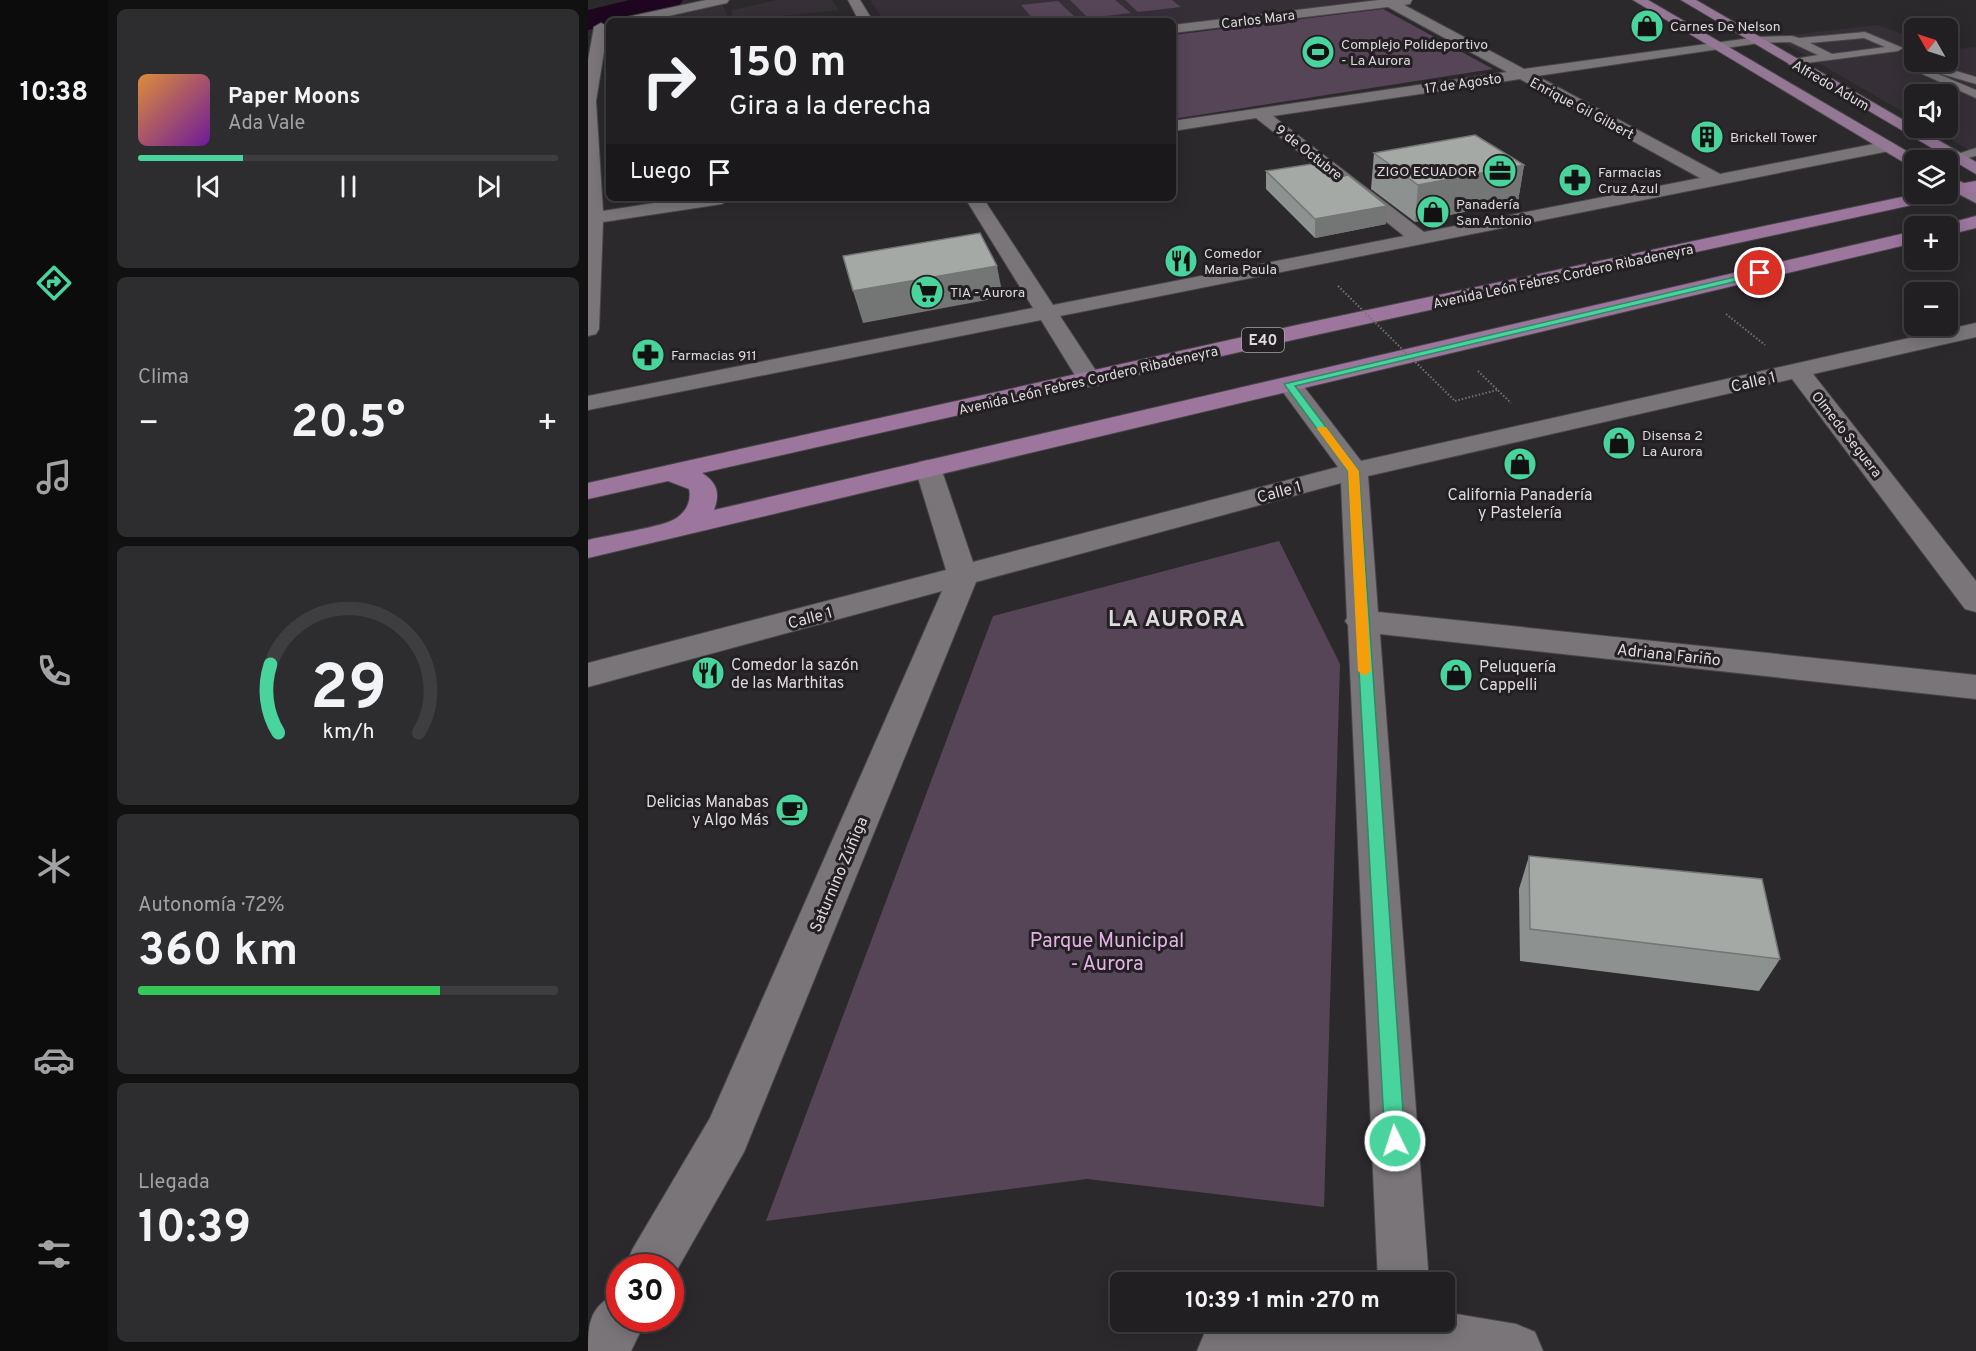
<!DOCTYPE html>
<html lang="es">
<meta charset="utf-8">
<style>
:root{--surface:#211f21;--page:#2d2c2e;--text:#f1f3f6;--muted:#a2a2a5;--line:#3e3d3f;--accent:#49d49d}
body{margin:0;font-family:Overpass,sans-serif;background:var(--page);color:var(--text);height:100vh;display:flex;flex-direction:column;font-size:22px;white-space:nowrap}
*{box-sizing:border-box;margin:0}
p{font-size:20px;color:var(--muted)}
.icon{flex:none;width:33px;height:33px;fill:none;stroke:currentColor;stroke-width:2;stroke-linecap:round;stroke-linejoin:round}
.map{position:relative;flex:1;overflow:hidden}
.panel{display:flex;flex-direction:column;gap:9px;padding:9px;background:#121112;width:480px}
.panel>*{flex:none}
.guide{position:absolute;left:18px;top:18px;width:570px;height:183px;border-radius:9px;box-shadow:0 3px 15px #0003,0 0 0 2px var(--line);background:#211f21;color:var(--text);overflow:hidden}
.needle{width:39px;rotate:309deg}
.buttons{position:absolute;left:1316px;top:18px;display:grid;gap:12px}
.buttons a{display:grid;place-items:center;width:54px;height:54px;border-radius:9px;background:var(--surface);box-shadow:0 3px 15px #0003,0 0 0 2px var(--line);font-size:30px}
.speed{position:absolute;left:18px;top:1254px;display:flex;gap:12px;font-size:30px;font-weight:700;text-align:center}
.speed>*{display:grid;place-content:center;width:78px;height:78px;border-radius:50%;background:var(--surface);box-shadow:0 3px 15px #0003,0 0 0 2px var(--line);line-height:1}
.speed .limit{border:9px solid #d22;background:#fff;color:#111}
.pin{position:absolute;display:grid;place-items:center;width:51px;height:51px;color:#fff;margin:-26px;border:3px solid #fff;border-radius:50%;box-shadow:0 2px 6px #0007}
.me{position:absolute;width:66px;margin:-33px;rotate:356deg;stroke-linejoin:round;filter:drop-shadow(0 0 4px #0008)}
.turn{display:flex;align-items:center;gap:21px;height:126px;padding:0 24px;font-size:27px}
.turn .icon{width:78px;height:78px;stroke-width:2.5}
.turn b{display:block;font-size:42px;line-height:51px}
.then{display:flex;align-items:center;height:57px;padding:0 24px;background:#0003;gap:12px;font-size:22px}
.big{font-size:45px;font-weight:700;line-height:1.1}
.panel .card{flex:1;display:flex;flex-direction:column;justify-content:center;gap:9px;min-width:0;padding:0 21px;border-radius:9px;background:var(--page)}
.panel .dial{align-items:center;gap:0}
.dial svg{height:156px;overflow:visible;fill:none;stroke:var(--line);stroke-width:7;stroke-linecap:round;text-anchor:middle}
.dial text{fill:var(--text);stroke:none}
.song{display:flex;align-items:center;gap:18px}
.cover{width:72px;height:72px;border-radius:9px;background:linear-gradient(135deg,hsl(30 70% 55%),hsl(280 70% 35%))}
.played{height:6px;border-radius:3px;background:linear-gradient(90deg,var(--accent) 25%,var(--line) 25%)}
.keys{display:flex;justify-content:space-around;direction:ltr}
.heat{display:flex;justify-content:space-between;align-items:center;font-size:33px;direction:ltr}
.charge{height:9px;border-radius:4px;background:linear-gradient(90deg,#34c759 72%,var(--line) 0)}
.trip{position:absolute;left:522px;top:1272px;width:345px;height:60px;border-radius:9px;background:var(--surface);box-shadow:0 3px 15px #0003,0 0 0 2px var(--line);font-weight:700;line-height:60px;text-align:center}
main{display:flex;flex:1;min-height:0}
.tabs{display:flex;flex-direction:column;width:108px;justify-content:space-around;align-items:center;background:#0d0c0d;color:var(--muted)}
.tabs .icon{width:42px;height:42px}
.tabs .selected{color:var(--accent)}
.tabs b{font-size:27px;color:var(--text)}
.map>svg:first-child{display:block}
.built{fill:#372f37}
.green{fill:#564557}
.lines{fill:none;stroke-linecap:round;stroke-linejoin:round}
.river{fill:#1e0620;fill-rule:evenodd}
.service-casing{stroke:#494649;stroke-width:2}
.minor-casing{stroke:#494649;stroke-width:2}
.primary-casing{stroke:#494649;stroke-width:2}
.trunk-casing{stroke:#494649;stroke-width:2}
.path{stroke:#747174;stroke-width:2;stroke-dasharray:1.5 2;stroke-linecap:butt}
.service{fill:#797579;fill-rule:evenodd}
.minor{fill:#797579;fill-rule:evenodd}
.primary{fill:#947695;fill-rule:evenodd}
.trunk{fill:#9d769e;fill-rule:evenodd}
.path-bridge{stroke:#747174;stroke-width:2;stroke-dasharray:1.5 2;stroke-linecap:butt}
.wall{fill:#8d918f}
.shaded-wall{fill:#737674}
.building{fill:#a4a9a6;stroke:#737674;stroke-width:1.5}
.route{fill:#49d49d;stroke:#2f8a66;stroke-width:1.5}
.slow{fill:#f59e0b}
.labels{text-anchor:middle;stroke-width:6;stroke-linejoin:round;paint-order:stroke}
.far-street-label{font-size:14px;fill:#dddbdd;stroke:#231f23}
.far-poi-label{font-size:14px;fill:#dddbdd;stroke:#231f23;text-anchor:start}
.shield{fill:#231f23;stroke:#a5a3a5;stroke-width:1.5}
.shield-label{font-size:15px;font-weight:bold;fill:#dddbdd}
.street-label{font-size:16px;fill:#dddbdd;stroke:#231f23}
.poi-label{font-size:16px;fill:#dddbdd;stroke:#231f23;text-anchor:start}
.near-park-label{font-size:20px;fill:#e4b1e6;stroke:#231f23}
.district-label{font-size:22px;font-weight:bold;letter-spacing:1.5px;fill:#dddbdd;stroke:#231f23}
</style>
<main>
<nav class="tabs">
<b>10:38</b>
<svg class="icon selected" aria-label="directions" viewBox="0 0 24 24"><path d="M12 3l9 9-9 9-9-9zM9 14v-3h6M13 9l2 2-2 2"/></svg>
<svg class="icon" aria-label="music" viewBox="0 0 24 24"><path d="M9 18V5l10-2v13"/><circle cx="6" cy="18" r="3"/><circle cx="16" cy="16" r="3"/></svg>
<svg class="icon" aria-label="phone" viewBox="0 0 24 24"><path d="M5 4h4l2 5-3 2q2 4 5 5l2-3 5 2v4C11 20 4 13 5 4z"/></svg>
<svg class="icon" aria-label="climate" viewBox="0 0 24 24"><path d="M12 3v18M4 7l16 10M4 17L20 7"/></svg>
<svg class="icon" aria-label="car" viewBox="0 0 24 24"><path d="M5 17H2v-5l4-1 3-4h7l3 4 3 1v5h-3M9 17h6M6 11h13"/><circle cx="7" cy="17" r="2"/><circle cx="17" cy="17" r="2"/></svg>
<svg class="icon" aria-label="filters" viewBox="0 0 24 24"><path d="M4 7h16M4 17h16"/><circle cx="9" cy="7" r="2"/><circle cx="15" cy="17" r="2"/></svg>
</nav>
<section class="panel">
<div class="card">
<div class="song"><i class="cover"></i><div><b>Paper Moons</b><p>Ada Vale</p></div></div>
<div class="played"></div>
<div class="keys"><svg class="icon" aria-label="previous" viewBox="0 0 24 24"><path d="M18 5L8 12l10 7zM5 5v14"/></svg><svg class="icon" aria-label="pause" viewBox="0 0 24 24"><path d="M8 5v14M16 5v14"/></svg><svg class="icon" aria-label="next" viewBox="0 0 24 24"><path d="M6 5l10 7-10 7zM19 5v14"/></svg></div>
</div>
<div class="card"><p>Clima</p>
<div class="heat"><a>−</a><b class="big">20.5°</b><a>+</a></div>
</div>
<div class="card dial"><svg viewBox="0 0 100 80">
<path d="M14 69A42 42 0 1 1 86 69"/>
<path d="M14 69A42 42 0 0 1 10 34" stroke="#49d49d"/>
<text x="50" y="56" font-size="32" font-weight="700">29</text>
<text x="50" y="72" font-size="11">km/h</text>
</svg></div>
<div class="card"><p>Autonomía · 72%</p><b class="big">360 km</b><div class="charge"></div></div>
<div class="card"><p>Llegada</p><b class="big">10:39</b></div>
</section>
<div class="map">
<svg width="1388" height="1351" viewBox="0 0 1388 1351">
<rect width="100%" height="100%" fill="#2c292c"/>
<g class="built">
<polygon points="189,0 244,0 251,10 144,21 144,10"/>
<polygon points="282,0 779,0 783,2 585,25 585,21 296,21"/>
<polygon points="135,5 141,21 58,21"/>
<polygon points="1289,25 1326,38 1326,62 1359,62 1359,50 1388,47 1388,154 1342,128 1359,128 1359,94 1326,94 1326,118 1185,37"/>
</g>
<g class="green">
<polygon points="482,0 527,0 543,13 500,18"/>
<polygon points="537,0 584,0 593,7 550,12"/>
<polygon points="470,1 490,20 447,21 433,5"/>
<polygon points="795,9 905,69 585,119 585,35"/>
<polygon points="691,541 752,664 736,1207 499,1179 178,1221 405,616"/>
</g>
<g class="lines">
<polygon class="river" points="41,0 95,0 90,7 35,21 21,21 21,25 0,30 0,10"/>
<g class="service-casing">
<g id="service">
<path d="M 1277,32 L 1315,48 L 1310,51 L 1204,65 L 1200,64 L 1200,60 L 1230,55 L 1202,42 L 1165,43 L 1160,40 L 1165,37 L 1204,36 L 1211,38 ZM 1276,38 L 1297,47 L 1244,54 L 1222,43 Z"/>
<polygon points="1345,64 1388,77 1388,84 1343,71 1388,90 1388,98 1323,69"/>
<polygon points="1388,148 1388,156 1367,161 1360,157"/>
</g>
</g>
<g class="minor-casing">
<g id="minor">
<polygon points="118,0 141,0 139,3 58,21 33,21 35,18"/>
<polygon points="260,0 272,0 285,21 271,21"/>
<path d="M 791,0 L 824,0 L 822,4 L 816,5 L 936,69 L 1170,37 L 1170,43 L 1165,44 L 949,76 L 1132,174 L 1301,141 L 1309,146 L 1301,151 L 472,316 L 514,380 L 511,385 L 502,387 L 493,385 L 453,320 L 0,410 L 0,396 L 445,308 L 377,198 L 395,198 L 465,305 L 816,236 L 668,118 L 585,131 L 585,121 L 919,72 L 800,7 L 585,33 L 585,25 ZM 932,79 L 1112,178 L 836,232 L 685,116 Z"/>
<polygon points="13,23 20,27 8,101 15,211 98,198 143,198 134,204 15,222 11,329 8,334 0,336 0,60 6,27"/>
<polygon points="1388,323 1388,337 1225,374 1388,581 1388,612 1377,609 1204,379 780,476 790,612 1388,675 1388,699 792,634 841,1282 790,1282 760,625 757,621 759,618 753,483 388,582 156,1152 82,1282 82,1268 37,1268 44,1250 122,1118 354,591 0,687 0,663 358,570 327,468 331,462 340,460 349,462 353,468 385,562 750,467 689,384 692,379 701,377 710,379 773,461"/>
<path d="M 32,1292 L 32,1318 L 59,1318 L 43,1351 L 0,1351 C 0,1322 2,1305 32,1292 Z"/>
<polygon points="856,1312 928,1324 947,1332 955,1351 609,1351 617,1332 636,1324 663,1322 856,1322"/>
</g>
</g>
<g class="primary-casing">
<g id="primary">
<polygon points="1045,0 1060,0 1334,160 1326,160 1326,166 1320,165"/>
<polygon points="1093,0 1108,0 1388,162 1388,174"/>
<polygon points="1359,175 1388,189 1388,203 1359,188"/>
</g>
</g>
<g class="trunk-casing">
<g id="trunk">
<path d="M 1388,181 L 1388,191 L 709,339 L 114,473 C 130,483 132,494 126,510 L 1326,231 L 1326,243 L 0,558 L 0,540 C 20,535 69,528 85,520 C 97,514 104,502 101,489 L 80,481 L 0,499 L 0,483 L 709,325 L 1328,194 L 1359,194 L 1359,186 Z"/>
<polygon points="1388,216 1388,228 1359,235 1359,226 1351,226"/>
</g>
</g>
<g class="path">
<polyline points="1138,314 1177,345"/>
<polyline points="890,371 923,403"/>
<polyline points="867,401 909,390"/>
</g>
<use href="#service" class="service"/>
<use href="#minor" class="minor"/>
<use href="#primary" class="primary"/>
<use href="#trunk" class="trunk"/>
<polyline class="path-bridge" points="750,286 867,401"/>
</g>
<g class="wall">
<polygon points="786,153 936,165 930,201 827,222 783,189"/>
<polygon points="678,171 798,224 727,238 678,189"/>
<polygon points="941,856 1192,959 1171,991 932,961 931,889"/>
</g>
<g class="shaded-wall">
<polygon points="936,165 930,201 827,222 830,185"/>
<polygon points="799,206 798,224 727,238 727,219"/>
<polygon points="409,266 415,297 275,323 265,291"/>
</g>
<g class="building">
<polygon points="887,135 936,165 830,185 786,153"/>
<polygon points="730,163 747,178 760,175 799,206 727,219 678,171"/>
<polygon points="392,233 409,266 265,291 255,256"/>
<polygon points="941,856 1174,879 1192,959 942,929"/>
</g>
<polygon class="route" points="1172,271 1175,275 707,386 771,471 817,1141 814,1147 807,1150 800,1147 797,1141 760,471 696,384"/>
<polygon class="slow" points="730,427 738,427 771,471 783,671 776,676 770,671 760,471 729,429"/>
<defs>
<g id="shop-disc" transform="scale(1.725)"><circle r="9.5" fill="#49d49d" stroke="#231f23"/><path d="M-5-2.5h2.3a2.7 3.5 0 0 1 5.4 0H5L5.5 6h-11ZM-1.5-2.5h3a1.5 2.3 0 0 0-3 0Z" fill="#111"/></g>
<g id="stadium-disc" transform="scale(1.725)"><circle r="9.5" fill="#49d49d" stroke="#231f23"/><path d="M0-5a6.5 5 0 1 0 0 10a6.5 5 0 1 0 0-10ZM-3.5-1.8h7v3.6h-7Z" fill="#111"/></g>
<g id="building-disc" transform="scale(1.725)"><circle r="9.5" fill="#49d49d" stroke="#231f23"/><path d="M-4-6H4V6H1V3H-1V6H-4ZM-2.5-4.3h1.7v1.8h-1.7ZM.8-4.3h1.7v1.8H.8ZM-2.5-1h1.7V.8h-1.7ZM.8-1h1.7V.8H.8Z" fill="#111"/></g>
<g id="office-disc" transform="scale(1.725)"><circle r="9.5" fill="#49d49d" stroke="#231f23"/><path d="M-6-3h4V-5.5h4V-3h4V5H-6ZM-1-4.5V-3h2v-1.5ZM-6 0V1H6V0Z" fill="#111"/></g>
<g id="pharmacy-disc" transform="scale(1.725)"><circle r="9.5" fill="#49d49d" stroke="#231f23"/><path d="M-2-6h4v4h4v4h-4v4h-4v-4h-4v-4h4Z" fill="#111"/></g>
<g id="restaurant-disc" transform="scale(1.725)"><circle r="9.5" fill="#49d49d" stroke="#231f23"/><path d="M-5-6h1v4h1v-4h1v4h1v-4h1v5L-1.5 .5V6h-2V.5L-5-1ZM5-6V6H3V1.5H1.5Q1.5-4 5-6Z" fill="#111"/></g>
<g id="supermarket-disc" transform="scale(1.725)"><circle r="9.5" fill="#49d49d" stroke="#231f23"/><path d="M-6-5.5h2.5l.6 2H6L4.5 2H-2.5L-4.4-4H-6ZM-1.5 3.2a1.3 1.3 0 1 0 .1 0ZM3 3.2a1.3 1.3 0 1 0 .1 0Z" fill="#111"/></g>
<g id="cafe-disc" transform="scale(1.725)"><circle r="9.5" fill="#49d49d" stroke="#231f23"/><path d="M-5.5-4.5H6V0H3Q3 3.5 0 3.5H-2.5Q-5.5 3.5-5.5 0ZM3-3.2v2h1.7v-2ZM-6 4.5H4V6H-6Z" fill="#111"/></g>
</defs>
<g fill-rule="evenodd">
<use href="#shop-disc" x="1059" y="26"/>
<use href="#stadium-disc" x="730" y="52"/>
<use href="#building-disc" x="1119" y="137"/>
<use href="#office-disc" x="912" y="171"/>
<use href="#pharmacy-disc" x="987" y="180"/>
<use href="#shop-disc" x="845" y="212"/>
<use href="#restaurant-disc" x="593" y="261"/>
<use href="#supermarket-disc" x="339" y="292"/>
<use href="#pharmacy-disc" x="60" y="355"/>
<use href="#shop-disc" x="1031" y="443"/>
<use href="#shop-disc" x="932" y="464"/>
<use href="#restaurant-disc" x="120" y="673"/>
<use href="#shop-disc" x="868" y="675"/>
<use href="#cafe-disc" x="204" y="810"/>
</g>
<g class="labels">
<g class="far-street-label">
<text transform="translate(670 19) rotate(-7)" y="5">Carlos Mara</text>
<text transform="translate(875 83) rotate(-8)" y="5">17 de Agosto</text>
<text transform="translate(1243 85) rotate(30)" y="5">Alfredo Adum</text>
<text transform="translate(994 108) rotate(28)" y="5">Enrique Gil Gilbert</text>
<text transform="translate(721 152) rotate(38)" y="5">9 de Octubre</text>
<text transform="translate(975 276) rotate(-12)" y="5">Avenida León Febres Cordero Ribadeneyra</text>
<text transform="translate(500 380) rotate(-13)" y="5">Avenida León Febres Cordero Ribadeneyra</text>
<text transform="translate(1259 434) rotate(52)" y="5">Olmedo Seguera</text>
</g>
<g class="far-poi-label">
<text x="1082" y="31">Carnes De Nelson</text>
<text x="753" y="49">Complejo Polideportivo<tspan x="753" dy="16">- La Aurora</tspan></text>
<text x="1142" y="142">Brickell Tower</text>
<text x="889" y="176" text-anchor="end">ZIGO ECUADOR</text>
<text x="1010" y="177">Farmacias<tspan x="1010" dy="16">Cruz Azul</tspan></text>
<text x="868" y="209">Panadería<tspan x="868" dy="16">San Antonio</tspan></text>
<text x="616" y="258">Comedor<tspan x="616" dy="16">Maria Paula</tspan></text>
<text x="362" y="297">TIA - Aurora</text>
<text x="83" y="360">Farmacias 911</text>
<text x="1054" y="440">Disensa 2<tspan x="1054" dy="16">La Aurora</tspan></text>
</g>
<rect class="shield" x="654" y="328" width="42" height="24" rx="4.5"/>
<g class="shield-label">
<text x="675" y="345">E40</text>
</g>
<g class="street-label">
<text transform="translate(1165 381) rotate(-13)" y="6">Calle 1</text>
<text transform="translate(691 491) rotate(-15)" y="6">Calle 1</text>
<text transform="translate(222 617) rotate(-15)" y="6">Calle 1</text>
<text transform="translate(1081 654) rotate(6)" y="6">Adriana Fariño</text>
<text transform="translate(250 874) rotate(-67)" y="6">Saturnino Zúñiga</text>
</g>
<g class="poi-label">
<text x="932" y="500" text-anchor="middle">California Panadería<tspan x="932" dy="18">y Pastelería</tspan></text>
<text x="143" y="670">Comedor la sazón<tspan x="143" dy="18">de las Marthitas</tspan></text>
<text x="891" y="672">Peluquería<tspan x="891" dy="18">Cappelli</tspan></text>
<text x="181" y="807" text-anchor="end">Delicias Manabas<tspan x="181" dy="18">y Algo Más</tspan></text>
</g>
<g class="near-park-label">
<text x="519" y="947">Parque Municipal<tspan x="519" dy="23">- Aurora</tspan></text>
</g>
<g class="district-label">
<text x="589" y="626">LA AURORA</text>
</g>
</g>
</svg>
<div class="buttons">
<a><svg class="needle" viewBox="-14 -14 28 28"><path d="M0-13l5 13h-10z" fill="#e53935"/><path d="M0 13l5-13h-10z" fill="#a2a2a5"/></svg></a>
<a><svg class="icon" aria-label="sound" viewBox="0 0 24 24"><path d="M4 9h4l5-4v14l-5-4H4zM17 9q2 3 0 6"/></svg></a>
<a><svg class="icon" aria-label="layers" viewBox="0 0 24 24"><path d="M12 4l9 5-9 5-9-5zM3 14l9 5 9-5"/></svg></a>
<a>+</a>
<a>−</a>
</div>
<div class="speed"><div class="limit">30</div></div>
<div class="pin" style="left:1172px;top:273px;background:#d93025"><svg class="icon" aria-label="arrive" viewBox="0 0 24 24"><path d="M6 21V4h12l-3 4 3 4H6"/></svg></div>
<svg class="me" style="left:807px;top:1141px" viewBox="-20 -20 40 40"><circle r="17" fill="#49d49d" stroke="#fff" stroke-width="3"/><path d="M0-11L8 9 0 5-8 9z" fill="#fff"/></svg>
<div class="trip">10:39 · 1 min · 270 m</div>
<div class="guide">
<div class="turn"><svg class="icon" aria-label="right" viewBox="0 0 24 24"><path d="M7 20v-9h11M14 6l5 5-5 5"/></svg><div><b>150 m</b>Gira a la derecha</div></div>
<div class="then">Luego<svg class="icon" aria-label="arrive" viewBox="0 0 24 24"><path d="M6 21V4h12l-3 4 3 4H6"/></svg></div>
</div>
</div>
</main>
